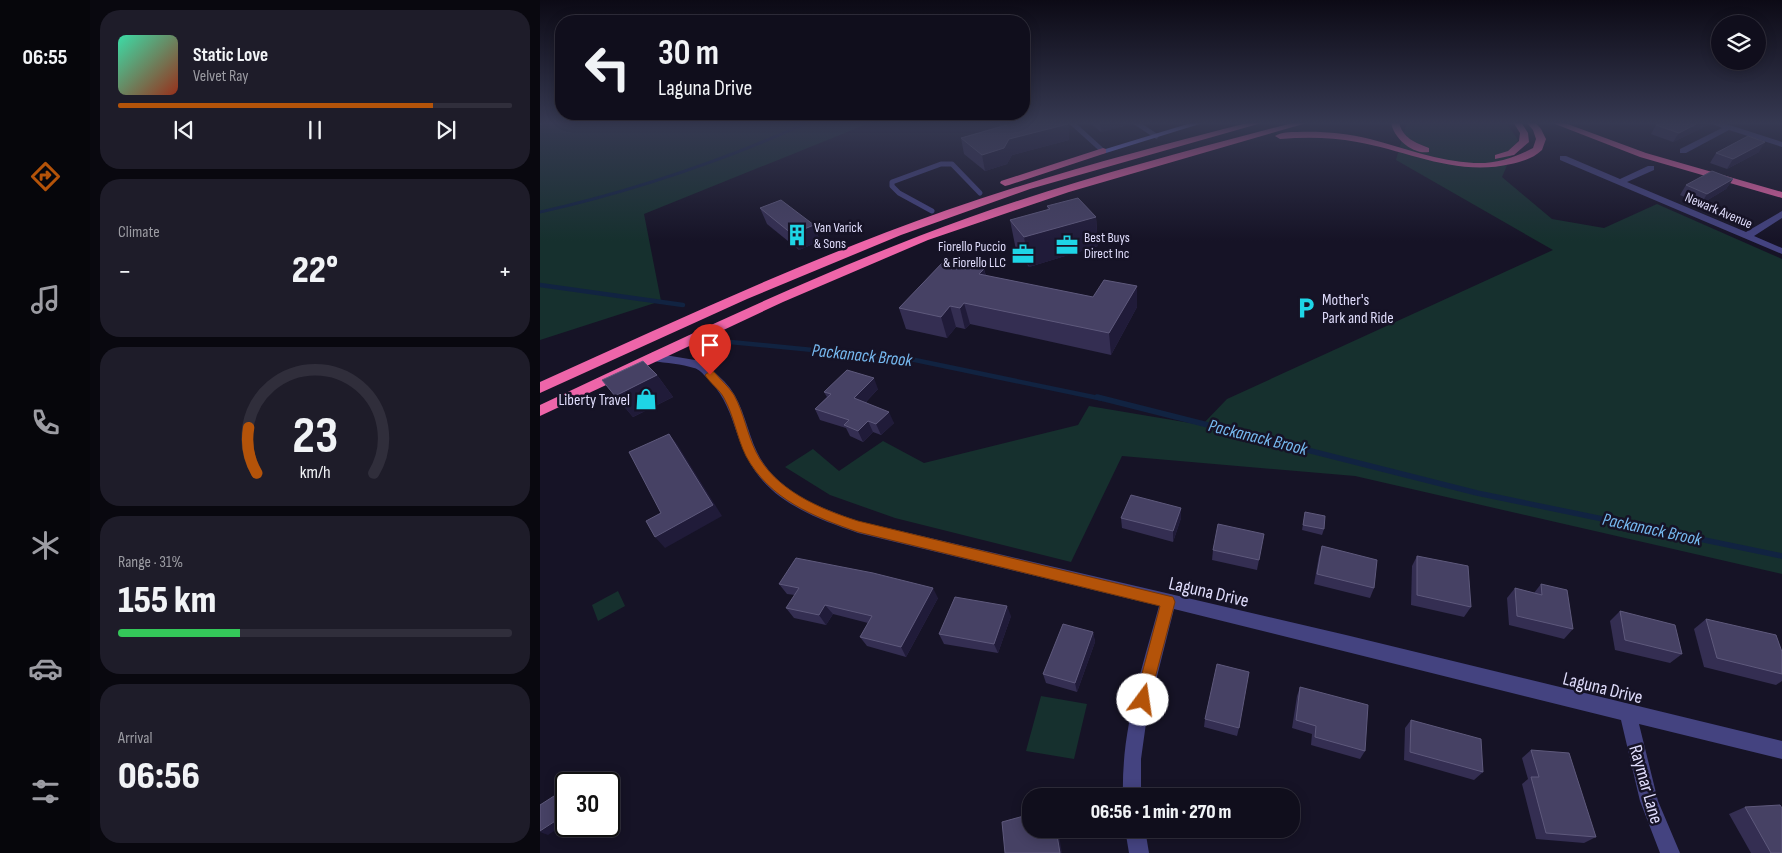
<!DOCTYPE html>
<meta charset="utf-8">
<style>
:root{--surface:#100e1c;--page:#1e1c29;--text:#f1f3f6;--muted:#9c9ca3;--line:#302e3b;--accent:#b45309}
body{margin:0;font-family:"Sofia Sans Condensed",sans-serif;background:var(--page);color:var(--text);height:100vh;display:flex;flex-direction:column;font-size:19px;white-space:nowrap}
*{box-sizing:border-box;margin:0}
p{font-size:16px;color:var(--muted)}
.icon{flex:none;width:28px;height:28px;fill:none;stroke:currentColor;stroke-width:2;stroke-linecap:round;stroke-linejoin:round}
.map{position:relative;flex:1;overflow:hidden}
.panel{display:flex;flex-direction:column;gap:10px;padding:10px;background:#09080f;width:450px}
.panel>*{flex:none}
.banner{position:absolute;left:15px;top:15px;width:475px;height:105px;border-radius:20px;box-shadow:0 2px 12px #0003,0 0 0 1px var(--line);background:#100e1c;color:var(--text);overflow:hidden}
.fabs{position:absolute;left:1171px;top:15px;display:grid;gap:10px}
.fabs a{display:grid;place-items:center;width:55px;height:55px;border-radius:50%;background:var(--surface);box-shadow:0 2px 12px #0003,0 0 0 1px var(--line);font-size:25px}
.speed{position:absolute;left:15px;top:772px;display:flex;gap:10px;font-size:25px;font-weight:700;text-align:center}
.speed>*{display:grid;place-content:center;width:65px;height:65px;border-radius:50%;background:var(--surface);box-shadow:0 2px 12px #0003,0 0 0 1px var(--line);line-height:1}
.speed .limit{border:2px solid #111;border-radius:8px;background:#fff;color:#111}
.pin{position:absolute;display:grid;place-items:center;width:42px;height:42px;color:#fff;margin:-51px -21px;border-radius:50% 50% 50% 0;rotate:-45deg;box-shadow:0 0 5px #0007}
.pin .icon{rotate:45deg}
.me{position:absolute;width:55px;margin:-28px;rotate:14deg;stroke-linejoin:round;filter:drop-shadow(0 0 4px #0008)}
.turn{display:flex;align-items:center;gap:18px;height:105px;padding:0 20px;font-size:22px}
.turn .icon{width:65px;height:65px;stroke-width:2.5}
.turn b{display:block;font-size:35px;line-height:42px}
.big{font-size:38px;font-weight:800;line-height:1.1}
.panel .tile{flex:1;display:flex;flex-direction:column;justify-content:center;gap:8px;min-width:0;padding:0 18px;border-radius:20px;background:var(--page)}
.panel .dial{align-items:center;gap:0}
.dial svg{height:130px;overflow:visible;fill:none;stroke:var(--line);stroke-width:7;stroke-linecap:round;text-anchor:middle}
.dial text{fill:var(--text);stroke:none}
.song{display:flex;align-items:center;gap:15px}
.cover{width:60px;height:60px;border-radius:8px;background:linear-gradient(135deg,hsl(160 70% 55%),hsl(10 70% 35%))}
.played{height:5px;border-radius:2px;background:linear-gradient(90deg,var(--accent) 80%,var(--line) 80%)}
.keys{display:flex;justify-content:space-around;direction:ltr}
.heat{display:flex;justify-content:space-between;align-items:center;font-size:28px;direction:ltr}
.charge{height:8px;border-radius:4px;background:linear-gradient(90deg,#34c759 31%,var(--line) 0)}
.trip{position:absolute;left:482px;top:788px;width:278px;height:50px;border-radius:20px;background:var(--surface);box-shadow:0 2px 12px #0003,0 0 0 1px var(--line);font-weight:800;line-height:50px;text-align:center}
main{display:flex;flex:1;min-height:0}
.tabs{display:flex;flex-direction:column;width:90px;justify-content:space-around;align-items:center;background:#06060b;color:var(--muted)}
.tabs .icon{width:35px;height:35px}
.tabs .on{color:var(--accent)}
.tabs b{font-size:22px;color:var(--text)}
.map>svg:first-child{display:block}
.green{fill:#16302e}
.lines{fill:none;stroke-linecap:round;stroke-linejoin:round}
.stream-far2{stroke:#112341;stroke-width:3}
.stream-far1{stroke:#112341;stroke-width:4.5}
.stream{stroke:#112341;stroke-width:5.5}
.path{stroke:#3eada4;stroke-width:2;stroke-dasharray:2 2.5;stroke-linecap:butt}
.lane{stroke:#444380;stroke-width:5}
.street{fill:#444380;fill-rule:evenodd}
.secondary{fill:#7e7ef0;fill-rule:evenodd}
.highway{fill:#ee65a9;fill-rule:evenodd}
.wall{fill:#342e52}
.shaded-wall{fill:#201b39}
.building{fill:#464164;stroke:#5e597c}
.route{fill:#b45309;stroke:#753606}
.labels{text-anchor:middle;stroke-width:5;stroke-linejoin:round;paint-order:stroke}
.far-street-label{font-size:14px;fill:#dfdcfb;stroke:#161326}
.far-poi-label{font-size:14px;fill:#dfdcfb;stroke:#161326;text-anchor:start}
.poi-label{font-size:16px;fill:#dfdcfb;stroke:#161326;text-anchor:start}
.water-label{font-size:18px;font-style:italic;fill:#76b9f0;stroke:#161326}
.near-street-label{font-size:19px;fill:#dfdcfb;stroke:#161326}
</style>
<main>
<nav class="tabs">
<b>06:55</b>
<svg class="icon on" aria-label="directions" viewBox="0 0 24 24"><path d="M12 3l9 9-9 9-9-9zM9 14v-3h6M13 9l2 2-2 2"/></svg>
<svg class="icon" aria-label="music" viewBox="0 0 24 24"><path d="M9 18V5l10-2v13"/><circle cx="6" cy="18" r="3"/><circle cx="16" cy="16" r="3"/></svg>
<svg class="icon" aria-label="phone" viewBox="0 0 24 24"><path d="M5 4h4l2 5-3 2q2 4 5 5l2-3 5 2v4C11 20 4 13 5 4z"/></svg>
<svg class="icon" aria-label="climate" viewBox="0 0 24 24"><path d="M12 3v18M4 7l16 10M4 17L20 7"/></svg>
<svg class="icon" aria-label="car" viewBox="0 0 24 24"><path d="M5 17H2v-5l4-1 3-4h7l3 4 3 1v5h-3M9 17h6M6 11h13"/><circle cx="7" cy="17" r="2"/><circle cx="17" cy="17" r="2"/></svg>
<svg class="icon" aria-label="filters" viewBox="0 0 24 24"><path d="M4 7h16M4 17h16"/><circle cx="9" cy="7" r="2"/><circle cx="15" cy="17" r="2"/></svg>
</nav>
<section class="panel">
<div class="tile">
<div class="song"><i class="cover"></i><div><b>Static Love</b><p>Velvet Ray</p></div></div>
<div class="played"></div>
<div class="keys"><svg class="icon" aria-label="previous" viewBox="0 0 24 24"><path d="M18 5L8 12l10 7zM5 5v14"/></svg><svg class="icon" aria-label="pause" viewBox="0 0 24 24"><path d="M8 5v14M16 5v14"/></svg><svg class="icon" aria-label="next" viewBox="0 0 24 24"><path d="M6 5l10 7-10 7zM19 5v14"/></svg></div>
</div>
<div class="tile"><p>Climate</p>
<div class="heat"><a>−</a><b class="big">22°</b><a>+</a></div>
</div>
<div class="tile dial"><svg viewBox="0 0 100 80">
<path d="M14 69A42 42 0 1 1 86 69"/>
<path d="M14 69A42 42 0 0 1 9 41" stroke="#b45309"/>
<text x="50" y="56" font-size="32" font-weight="700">23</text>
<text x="50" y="72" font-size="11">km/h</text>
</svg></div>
<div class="tile"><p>Range · 31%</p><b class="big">155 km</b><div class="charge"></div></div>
<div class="tile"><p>Arrival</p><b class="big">06:56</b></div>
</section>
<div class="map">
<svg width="1242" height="853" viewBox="0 0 1242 853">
<rect width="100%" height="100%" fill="#161326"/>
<g class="green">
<polygon points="0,122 332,122 104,214 121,301 0,340"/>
<polygon points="867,122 966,122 978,140 962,177 1012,219 1064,228 1117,204 1242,259 1242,574 815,476 582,456 531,562 355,518 290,495 245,467 273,449 299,471 343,441 384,463 538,425 549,406 662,425 687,399 1013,250 856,160"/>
<polygon points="78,591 85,606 58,621 52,605"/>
<polygon points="501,696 547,704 534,759 486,751"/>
</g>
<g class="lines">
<path class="stream-far2" d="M 0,212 C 93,191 182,161 269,122"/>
<g class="stream-far1">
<polyline points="0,285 143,305"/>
<polyline points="190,342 375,360 563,399"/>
</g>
<polyline class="stream" points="557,397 937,493 1242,556"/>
<polyline class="path" points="0,124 8,122"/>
<g class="lane">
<polyline points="531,122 563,151"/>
<polyline points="595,122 616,136"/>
<polyline points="392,211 359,193 352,186 352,182 401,164 412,164 440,193"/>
</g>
<g class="street">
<polygon points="1169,122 1180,122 1242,142 1242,147 1189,130 1146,153 1140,153 1140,149 1182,128"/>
<polygon points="1020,156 1026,156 1080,179 1108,166 1114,166 1114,170 1087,182 1206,232 1242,211 1242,218 1214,236 1242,248 1242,254 1020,160"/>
<path d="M 168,328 L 173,331 L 166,364 C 174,372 183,379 190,388 C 204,407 207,431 217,452 C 236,491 280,508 318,521 L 806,635 L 1242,741 L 1242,759 L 1099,724 L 1118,801 L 1140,853 L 1120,853 L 1100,801 L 1081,720 L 634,609 L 607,716 L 601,759 L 601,796 L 583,796 C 581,730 602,669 619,606 L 318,533 C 281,520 238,505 215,471 C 192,439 197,407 166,377 C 163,374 159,369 154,368 C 142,364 126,363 113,361 L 107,357 L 113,353 L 155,360 L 163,331 Z"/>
<polygon points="585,829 605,829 609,853 589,853"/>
</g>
<polygon class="secondary" points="654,122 666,122 566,153 559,151"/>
<g class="highway">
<path d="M 711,122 L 725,122 L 490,189 L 361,235 L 207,299 L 0,393 L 0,382 C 134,321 268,259 407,210 C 507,175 609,148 711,122 Z"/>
<path d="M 756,122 L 770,122 L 529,192 L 388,240 L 243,302 L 0,416 L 0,405 C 125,346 250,286 379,236 C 501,189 629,155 756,122 Z"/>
<path d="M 851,122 L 859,122 C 862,138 876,143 889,148 L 889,152 C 873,155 853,138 851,122 Z"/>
<polygon points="973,122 981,122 988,133 989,142 974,155 955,159 955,155 968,151 979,141 980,133"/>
<path d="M 986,122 L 995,122 L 1001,129 L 1006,139 L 1002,150 C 994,158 981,162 971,164 C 917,177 869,151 817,142 C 791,137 766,137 740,139 L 735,136 C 741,132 750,132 757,132 C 781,131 806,133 830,139 C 864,148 898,161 934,163 C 956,164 974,158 993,148 L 996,139 L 993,130 Z"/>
<polygon points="1010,122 1022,122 1106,153 1242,192 1242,198 1100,157"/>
<polygon points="563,148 566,149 566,153 469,185 465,186 460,183 461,181"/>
</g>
</g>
<g class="wall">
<polygon points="460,122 525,122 528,124 529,140 472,155 467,164 445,171 424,154 421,138 460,126"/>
<polygon points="548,122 591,122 591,124 561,132"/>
<polygon points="1116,125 1168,125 1133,142 1111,134"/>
<polygon points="1219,152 1187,169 1170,163 1176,153"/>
<polygon points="1193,179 1186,189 1161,204 1140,195 1146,185"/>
<polygon points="507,206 556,217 558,246 489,267 476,250 470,220 508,210"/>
<polygon points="220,208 274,225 280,241 259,250 227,224"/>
<polygon points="444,269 446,276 553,297 597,286 597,307 571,355 430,324 425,329 416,327 407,338 366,329 359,308"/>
<polygon points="117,375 133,397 93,417 62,380"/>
<polygon points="338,389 326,402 354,423 341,435 333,432 323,442 310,436 306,428 280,420 275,409 287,397 284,392"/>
<polygon points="641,508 641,518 633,542 582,528 581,518"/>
<polygon points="765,512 784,529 782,535 762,530"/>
<polygon points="724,534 717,570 672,560 673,550"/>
<polygon points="782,546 834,588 830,598 774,584 779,556"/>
<polygon points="877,556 931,607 924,617 871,605 872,566"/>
<polygon points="239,584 398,598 366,657 327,646 320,637 328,623 293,614 286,625 254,618 246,608 255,595 247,594"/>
<polygon points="1001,584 1033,629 1024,639 969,625 967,598 975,588 994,593"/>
<polygon points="1080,611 1142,654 1130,663 1075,650 1070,621"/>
<polygon points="471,616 458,653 404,644 399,634"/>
<polygon points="1166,619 1242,652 1242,681 1236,685 1164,667 1154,629"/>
<polygon points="553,632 555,642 537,692 506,683 503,674"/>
<polygon points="760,687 825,751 820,759 771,745 772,734 752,728 757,696"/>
<polygon points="665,719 699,728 697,736 664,727"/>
<polygon points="871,720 943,772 934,780 864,760 865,728"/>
<polygon points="991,750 1056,837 1044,843 996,839 982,784 988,779 982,758"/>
<polygon points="1205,807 1242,853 1211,853 1189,814"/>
</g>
<g class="shaded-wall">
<polygon points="560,122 591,122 591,124 561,132"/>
<polygon points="1160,122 1170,122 1168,125 1133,142 1139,133"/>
<polygon points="528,124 529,140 472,155 467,164 445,171 442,155 469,139"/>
<polygon points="1225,142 1219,152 1187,169 1193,159"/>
<polygon points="1193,179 1186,189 1161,204 1167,194"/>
<polygon points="556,217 558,246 489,267 484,237"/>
<polygon points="274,225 280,241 259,250 252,234"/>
<polygon points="444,269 449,290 439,274"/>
<polygon points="597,286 597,307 571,355 569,333"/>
<polygon points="424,303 430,324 425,329 420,308"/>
<polygon points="410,306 416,327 407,338 401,317"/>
<polygon points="117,375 133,397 93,417 75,396"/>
<polygon points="334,378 338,389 319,409 314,398"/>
<polygon points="349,412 354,423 341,435 336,424"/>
<polygon points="328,421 333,432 323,442 318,431"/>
<polygon points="129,434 137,444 182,516 125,548 115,537 173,505"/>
<polygon points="641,508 641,518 633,542 633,531"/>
<polygon points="393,588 398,598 366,657 361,647"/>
<polygon points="285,605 293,614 286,625 279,615"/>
<polygon points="467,606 471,616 458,653 454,644"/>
<polygon points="553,632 555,642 537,692 535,683"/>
<polygon points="26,814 26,823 8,835 0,832"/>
<polygon points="516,829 518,829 522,853 520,853"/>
</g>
<g class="building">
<polygon points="464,122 525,122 528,124 469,139 464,148 442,155 421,138 467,125"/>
<polygon points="1122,122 1160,122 1139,133 1116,125"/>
<polygon points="1208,136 1225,142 1193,159 1176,153"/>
<polygon points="1172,171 1193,179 1167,194 1146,185"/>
<polygon points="538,198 556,217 484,237 470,220 510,209 507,206"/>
<polygon points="241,200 274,225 252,234 220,208"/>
<polygon points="404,261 444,269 439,274 553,297 564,280 597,286 569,333 424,303 420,308 410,306 401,317 359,308"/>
<polygon points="103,361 117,375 75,396 62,380"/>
<polygon points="307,370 334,378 314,398 349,412 336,424 328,421 318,431 304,425 309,420 275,409 291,394 284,392"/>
<polygon points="129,434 173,505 115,537 106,521 121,513 89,452"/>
<polygon points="591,495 641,508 633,531 581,518"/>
<polygon points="765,512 785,516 784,529 763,525"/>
<polygon points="678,524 724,534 719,560 673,550"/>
<polygon points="782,546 837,560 834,588 777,574"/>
<polygon points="877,556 928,566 931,607 877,595"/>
<polygon points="256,558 333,573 393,588 361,647 320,637 332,616 285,605 279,615 246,608 259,588 239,584"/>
<polygon points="1001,584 1027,590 1033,629 977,616 975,588 1002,595"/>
<polygon points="415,597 467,606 454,644 399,634"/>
<polygon points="1080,611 1135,625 1142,654 1085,640"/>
<polygon points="1166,619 1236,635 1242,652 1242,674 1177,658"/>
<polygon points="523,624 553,632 535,683 503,674"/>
<polygon points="677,664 709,672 699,728 665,719"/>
<polygon points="760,687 828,705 825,751 775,737 776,726 756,720"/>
<polygon points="871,720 941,739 943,772 870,752"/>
<polygon points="991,750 1029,753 1056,837 1006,833 991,777 999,777"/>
<polygon points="25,789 26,794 26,814 0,831 0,805"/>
<polygon points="1240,805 1242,808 1242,853 1231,853 1205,807"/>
<polygon points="491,814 491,829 516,829 520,853 465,853 462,822"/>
</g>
<linearGradient id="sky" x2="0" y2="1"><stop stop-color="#0c0a15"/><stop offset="0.51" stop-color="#363952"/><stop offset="1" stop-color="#363952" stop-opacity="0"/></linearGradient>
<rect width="1242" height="241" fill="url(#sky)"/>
<path class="route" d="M 170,371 L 174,372 C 180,379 189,387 194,395 C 204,413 207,434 216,452 C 235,490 280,509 318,521 L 633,597 L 635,602 L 608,705 L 603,708 L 597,705 L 595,700 L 620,606 L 318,532 C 274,517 229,499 206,456 C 197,438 194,416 184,398 C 180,390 170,383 165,375 Z"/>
<defs>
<g id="building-bare" transform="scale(1.725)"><path d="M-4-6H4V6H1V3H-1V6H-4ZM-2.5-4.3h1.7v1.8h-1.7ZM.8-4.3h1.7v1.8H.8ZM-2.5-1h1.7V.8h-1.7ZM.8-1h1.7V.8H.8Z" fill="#1ed5e6" stroke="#161326" stroke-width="2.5" paint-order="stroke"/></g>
<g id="office-bare" transform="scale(1.725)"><path d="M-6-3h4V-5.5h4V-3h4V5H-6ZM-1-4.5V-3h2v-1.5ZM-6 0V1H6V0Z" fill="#1ed5e6" stroke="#161326" stroke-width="2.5" paint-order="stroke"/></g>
<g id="parking-bare" transform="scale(1.725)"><path d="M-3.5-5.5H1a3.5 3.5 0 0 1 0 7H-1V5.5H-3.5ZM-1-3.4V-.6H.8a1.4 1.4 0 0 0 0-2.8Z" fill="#1ed5e6" stroke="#161326" stroke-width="2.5" paint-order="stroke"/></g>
<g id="shop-bare" transform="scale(1.725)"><path d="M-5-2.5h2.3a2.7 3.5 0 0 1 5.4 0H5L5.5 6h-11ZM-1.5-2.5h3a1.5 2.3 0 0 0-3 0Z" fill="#1ed5e6" stroke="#161326" stroke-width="2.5" paint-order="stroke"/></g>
</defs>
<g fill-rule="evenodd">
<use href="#building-bare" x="257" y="235"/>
<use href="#office-bare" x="527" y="245"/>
<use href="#office-bare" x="483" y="254"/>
<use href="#parking-bare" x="766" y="308"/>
<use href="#shop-bare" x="106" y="399"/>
</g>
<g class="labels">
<g class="far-street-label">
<text transform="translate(1179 210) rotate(23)" y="5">Newark Avenue</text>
</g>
<g class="far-poi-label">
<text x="274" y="232">Van Varick<tspan x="274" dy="16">&amp; Sons</tspan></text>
<text x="544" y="242">Best Buys<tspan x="544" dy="16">Direct Inc</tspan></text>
<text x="466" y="251" text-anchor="end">Fiorello Puccio<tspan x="466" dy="16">&amp; Fiorello LLC</tspan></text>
</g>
<g class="poi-label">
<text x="782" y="305">Mother's<tspan x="782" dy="18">Park and Ride</tspan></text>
<text x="90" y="405" text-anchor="end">Liberty Travel</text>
</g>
<g class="water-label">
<text transform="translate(322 355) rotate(6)" y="6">Packanack Brook</text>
<text transform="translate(718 437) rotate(14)" y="6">Packanack Brook</text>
<text transform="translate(1112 529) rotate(12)" y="6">Packanack Brook</text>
</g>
<g class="near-street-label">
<text transform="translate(669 591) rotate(13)" y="7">Laguna Drive</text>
<text transform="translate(1063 687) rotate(14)" y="7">Laguna Drive</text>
<text transform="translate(1107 784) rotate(74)" y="7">Raymar Lane</text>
</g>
</g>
</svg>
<div class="fabs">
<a><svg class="icon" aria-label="layers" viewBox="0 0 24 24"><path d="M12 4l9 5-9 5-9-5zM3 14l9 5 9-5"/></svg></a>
</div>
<div class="speed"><div class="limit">30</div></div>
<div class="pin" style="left:170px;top:375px;background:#d93025"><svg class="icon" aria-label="arrive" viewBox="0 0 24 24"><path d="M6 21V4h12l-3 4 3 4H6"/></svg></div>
<svg class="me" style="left:603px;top:700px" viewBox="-20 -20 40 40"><circle r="19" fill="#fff"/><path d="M0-13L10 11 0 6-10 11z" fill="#b45309"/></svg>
<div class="trip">06:56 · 1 min · 270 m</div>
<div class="banner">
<div class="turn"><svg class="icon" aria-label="left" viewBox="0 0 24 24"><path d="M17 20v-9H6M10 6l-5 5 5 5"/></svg><div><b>30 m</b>Laguna Drive</div></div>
</div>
</div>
</main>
